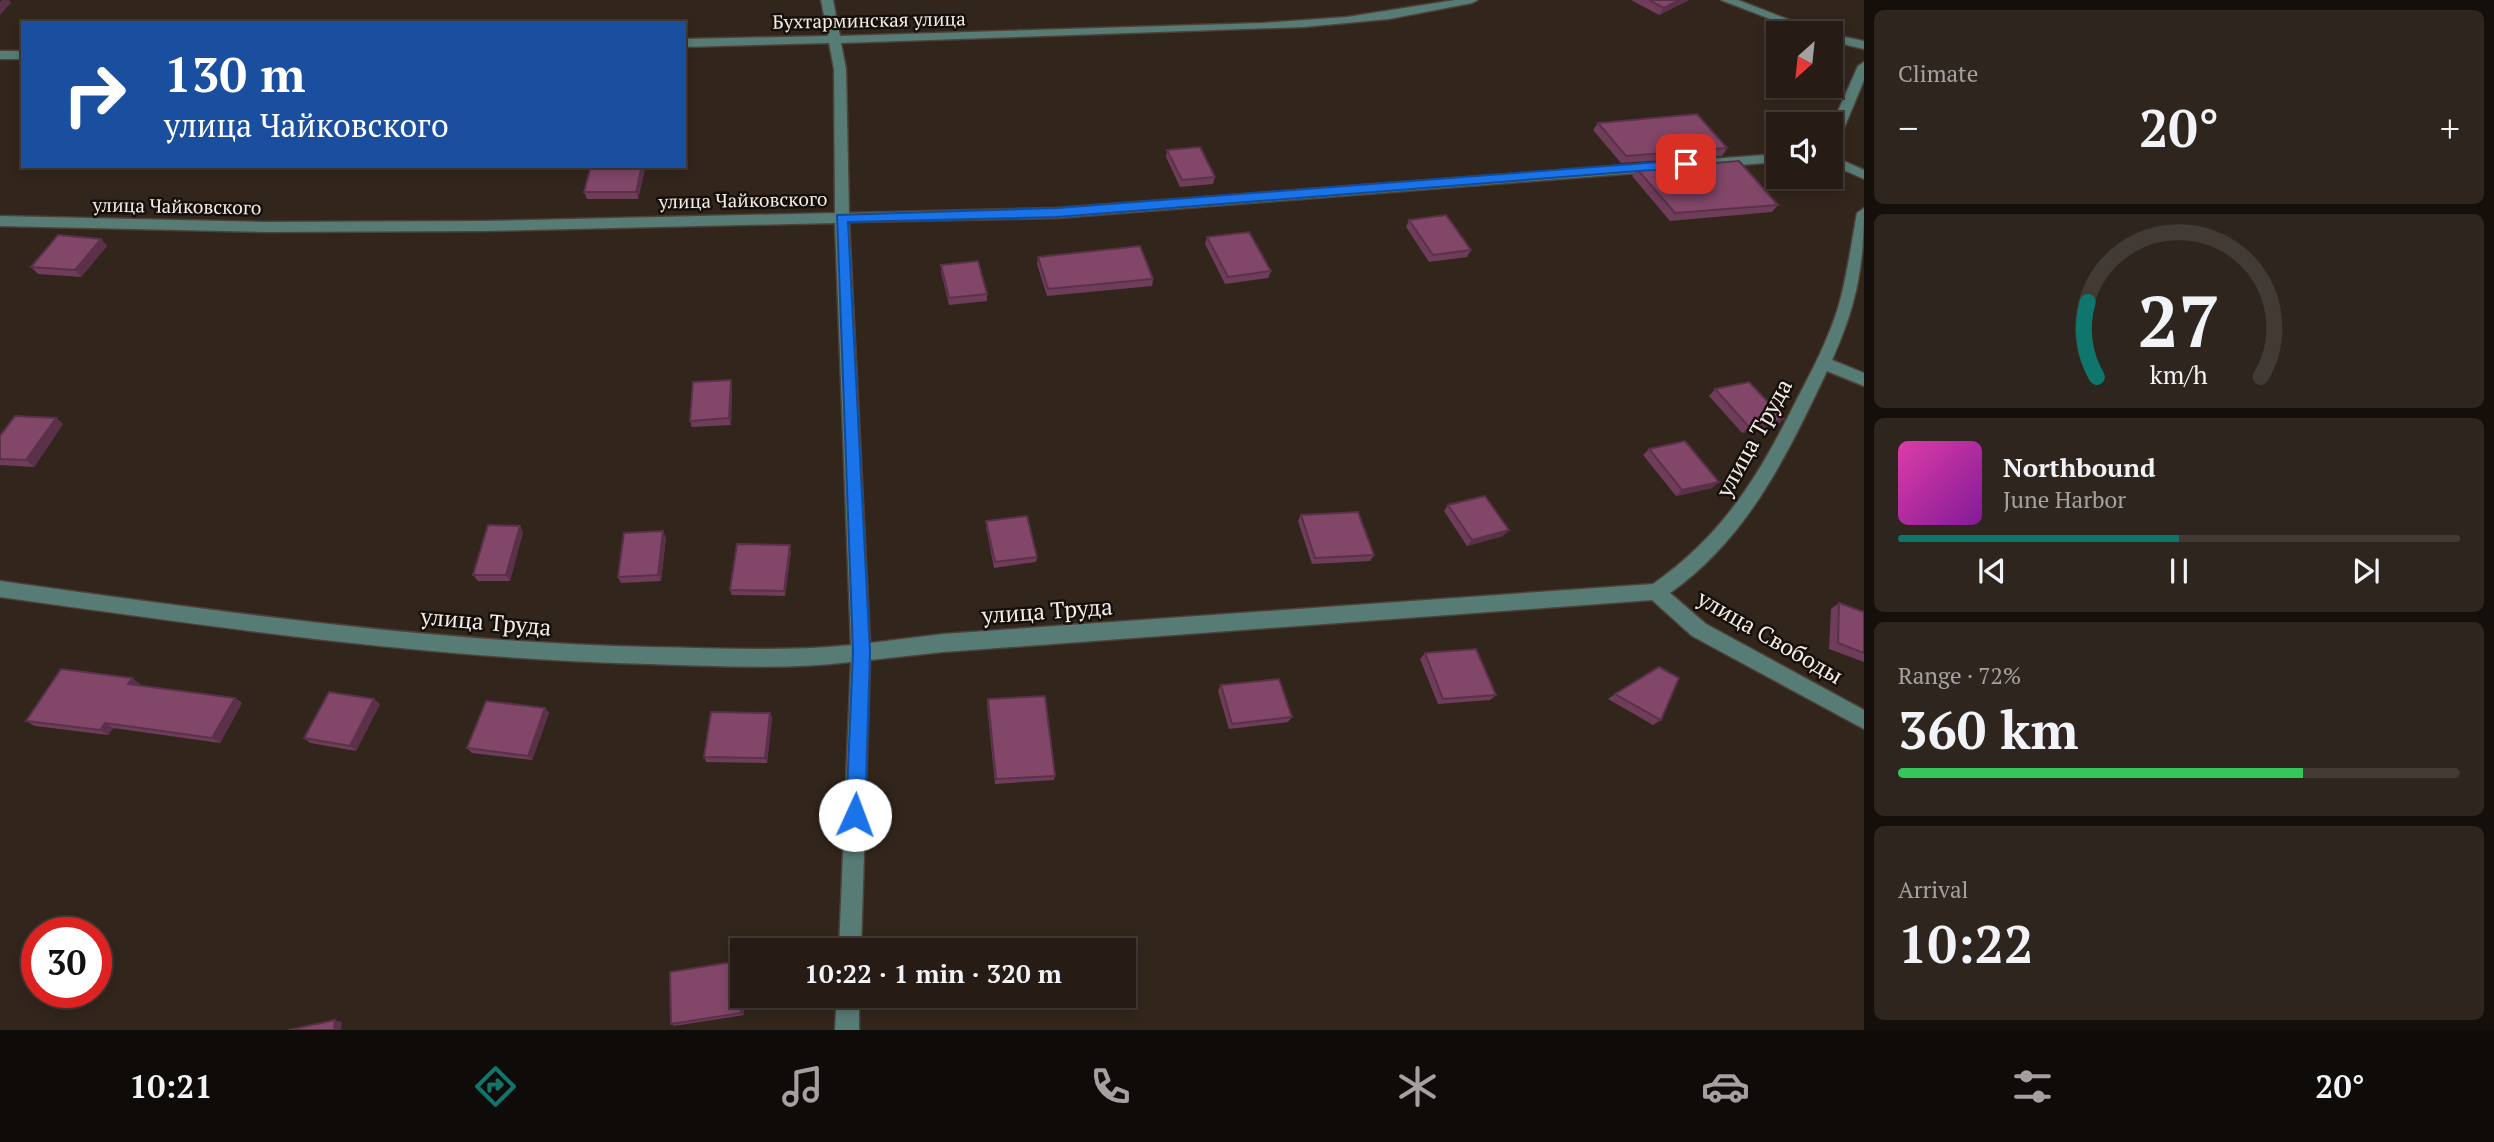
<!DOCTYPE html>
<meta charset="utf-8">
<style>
:root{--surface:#261c15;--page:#2e251e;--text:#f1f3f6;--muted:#a4a1a0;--line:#423a34;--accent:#0f766e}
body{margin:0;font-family:"PT Serif",serif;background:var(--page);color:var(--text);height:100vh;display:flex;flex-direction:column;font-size:26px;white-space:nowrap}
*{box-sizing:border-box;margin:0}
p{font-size:23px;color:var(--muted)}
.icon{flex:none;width:38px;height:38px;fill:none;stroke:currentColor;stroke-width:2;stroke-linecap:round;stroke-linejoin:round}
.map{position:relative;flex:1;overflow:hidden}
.sheet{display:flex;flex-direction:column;gap:10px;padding:10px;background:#150f0c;width:630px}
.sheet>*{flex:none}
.guide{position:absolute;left:21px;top:21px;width:665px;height:147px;border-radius:0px;box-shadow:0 4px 10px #0003,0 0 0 2px var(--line);background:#1a4fa0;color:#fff;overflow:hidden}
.needle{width:46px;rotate:207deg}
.tools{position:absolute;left:1766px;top:21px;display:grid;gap:14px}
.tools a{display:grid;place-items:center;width:77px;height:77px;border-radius:0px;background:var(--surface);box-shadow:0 4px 10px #0003,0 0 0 2px var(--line);font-size:35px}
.speed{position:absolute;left:21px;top:917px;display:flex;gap:14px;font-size:35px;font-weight:700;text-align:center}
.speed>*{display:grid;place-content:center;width:91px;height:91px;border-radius:50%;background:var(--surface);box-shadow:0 4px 10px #0003,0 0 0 2px var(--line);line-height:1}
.speed .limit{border:10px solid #d22;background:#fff;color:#111}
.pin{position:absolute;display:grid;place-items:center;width:60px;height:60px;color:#fff;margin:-30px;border-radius:14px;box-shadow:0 4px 10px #0006}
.me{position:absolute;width:77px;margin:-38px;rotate:2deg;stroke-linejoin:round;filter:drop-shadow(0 0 5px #0008)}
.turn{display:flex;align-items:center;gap:24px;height:147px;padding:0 28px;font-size:32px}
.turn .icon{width:91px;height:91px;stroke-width:2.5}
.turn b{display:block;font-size:49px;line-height:60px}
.big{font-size:52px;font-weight:800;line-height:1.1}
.sheet .widget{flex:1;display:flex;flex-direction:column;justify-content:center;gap:10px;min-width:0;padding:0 24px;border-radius:10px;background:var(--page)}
.sheet .dial{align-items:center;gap:0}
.dial svg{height:182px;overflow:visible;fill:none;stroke:var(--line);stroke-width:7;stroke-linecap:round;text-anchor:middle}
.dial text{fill:var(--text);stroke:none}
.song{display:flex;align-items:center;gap:21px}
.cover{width:84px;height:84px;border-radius:10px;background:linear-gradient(135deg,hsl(320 70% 55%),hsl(290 70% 35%))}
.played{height:7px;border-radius:4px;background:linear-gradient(90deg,var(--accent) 50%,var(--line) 50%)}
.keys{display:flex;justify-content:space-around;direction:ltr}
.heat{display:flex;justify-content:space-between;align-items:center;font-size:38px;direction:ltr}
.charge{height:10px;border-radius:5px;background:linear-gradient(90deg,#34c759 72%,var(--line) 0)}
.trip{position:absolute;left:730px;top:938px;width:406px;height:70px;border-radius:0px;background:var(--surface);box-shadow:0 4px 10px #0003,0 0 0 2px var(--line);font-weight:800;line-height:70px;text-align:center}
.tab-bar{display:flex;height:112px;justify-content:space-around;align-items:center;background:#0f0b08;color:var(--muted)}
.tab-bar .icon{width:49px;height:49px}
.tab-bar .active{color:var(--accent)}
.tab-bar b{font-size:32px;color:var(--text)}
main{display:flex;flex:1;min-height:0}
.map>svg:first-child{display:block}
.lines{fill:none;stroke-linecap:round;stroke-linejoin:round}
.minor-casing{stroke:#4d4138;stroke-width:3}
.minor{fill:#577b75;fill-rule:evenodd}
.wall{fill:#6f3c59}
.shaded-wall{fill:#5a3149}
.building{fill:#814668;stroke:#5a3149;stroke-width:2}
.route{fill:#1a73e8;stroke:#114b97;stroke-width:2}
.labels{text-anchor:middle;stroke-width:5;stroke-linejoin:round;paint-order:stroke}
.far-street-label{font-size:19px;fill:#f5ece6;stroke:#16100c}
.street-label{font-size:23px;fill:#f5ece6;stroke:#16100c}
</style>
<main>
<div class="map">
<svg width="1864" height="1030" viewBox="0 0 1864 1030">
<rect width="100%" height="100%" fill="#32251c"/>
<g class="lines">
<g class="minor-casing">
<g id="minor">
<path d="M 821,0 L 833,0 L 840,36 L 1262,23 L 1347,17 L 1455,0 L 1478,0 L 1472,3 L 1389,19 L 1304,27 L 841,43 L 846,69 L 849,213 L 1057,208 L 1778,154 L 1778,162 L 1057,218 L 849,222 L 870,643 L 943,634 L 1653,584 C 1723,535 1759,476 1796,401 C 1812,371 1828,340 1838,308 C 1847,277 1851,245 1857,213 L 1864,208 C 1864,267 1856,307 1832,360 L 1864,373 L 1864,386 L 1827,371 C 1787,455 1748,538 1670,593 L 1706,624 L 1864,710 L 1864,729 L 1692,636 L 1652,600 L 943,652 L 870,660 L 861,950 L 839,950 L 851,662 C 784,670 717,666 650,664 C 432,659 215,627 0,597 L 0,581 C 215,611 432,642 650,647 C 717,648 784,652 851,645 L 835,223 L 483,231 L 266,232 L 0,226 L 0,216 L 266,222 L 483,221 L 835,213 L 834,69 L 829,43 L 684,47 L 684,39 L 828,36 Z"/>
<polygon points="1721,0 1738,0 1823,33 1807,33"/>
<polygon points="1830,34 1864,41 1864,49 1830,41"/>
<rect x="0" y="51" width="23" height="8"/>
<polygon points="1864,62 1864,80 1837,145 1830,149 1830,129 1858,66"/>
<polygon points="1830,155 1864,170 1864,179 1830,164"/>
<polygon points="837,996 859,996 859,1030 835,1030"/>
</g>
</g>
<use href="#minor" class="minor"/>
</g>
<g class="wall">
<polygon points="1631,0 1689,0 1659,15"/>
<polygon points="1598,123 1727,148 1722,156 1621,163 1593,130"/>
<polygon points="1167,150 1215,177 1213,184 1180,187 1166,157"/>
<polygon points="591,166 644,166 645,169 638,199 587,199 584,192"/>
<polygon points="1637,169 1778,205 1772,212 1670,221 1632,176"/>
<polygon points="1409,220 1471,250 1467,257 1429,262 1406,227"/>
<polygon points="1207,237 1271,271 1268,278 1225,284 1205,244"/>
<polygon points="101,239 107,246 81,277 38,274 31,267"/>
<polygon points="1038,257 1153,279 1152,286 1047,296 1037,264"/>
<polygon points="941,265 987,294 987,301 949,305 941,272"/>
<polygon points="731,380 732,387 731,425 692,427 690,421"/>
<polygon points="1715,389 1784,419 1776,426 1742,433 1709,396"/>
<polygon points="56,418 63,424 34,467 0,465 0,436"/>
<polygon points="1649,449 1712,488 1676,496 1643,455"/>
<polygon points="1448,505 1503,536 1467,546 1444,511"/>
<polygon points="1301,515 1374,555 1370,561 1312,564 1298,521"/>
<polygon points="986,521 1037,557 1036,562 994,568 986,527"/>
<polygon points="523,532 510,581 478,581 473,575"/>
<polygon points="666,537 661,581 621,583 618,577"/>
<polygon points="791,551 785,596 732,595 730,590"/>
<polygon points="1839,603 1864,612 1864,662 1829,649 1831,609"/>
<polygon points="1425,653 1496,695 1490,700 1438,704 1420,659"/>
<polygon points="132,678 140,684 139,685 235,698 242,703 220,743 113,728 108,735 35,726 26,721"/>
<polygon points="1221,685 1292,717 1288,722 1229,729 1218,691"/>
<polygon points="1615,694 1661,720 1653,725 1608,699"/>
<polygon points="988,699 1055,776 1054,780 995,784 987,704"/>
<polygon points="380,704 356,751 310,743 304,738"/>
<polygon points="545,708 549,713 532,760 472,753 467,748"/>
<polygon points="770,713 772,718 767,763 706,762 704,757"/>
<polygon points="741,963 744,1015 674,1026 671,1024"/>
</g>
<g class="shaded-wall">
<polygon points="2,0 9,0 11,3 0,15 0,2"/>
<polygon points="1679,0 1689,0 1659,15 1664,8"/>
<polygon points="642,166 644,166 645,169 638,199 636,192"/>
<polygon points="101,239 107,246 81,277 75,270"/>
<polygon points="731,380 732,387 731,425 729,418"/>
<polygon points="56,418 63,424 34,467 26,460"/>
<polygon points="1784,419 1776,426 1742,433 1749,427"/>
<polygon points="1719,482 1712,488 1676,496 1682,490"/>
<polygon points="520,526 523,532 510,581 506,575"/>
<polygon points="1509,530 1503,536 1467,546 1472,540"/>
<polygon points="663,531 666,537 661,581 658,575"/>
<polygon points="790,545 791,551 785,596 784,591"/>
<polygon points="132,678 140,684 136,689 128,684"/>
<polygon points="235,698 242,703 220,743 212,738"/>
<polygon points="374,699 380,704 356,751 350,746"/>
<polygon points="545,708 549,713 532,760 528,756"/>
<polygon points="770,713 772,718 767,763 765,758"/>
<polygon points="105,723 113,728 108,735 100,730"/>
<polygon points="739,961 741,963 744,1015 741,1013"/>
<polygon points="335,1020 342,1022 341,1030 334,1030"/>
</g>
<g class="building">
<polygon points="1649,0 1679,0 1664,8"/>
<polygon points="1697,114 1727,148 1626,156 1598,123"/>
<polygon points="1200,147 1215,177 1182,180 1167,150"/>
<polygon points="1739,161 1778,205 1675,213 1637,169"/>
<polygon points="591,166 642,166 636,192 584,192"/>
<polygon points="1446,215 1471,250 1433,255 1409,220"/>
<polygon points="1249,232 1271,271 1228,277 1207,237"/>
<polygon points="58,235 101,239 75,270 31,267"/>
<polygon points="1140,246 1153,279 1048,289 1038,257"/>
<polygon points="978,261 987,294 949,298 941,265"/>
<polygon points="731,380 729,418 690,421 693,382"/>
<polygon points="1749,382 1784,419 1749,427 1715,389"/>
<polygon points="15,416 56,418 26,460 0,459 0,436"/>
<polygon points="1685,441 1719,482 1682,490 1649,449"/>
<polygon points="1485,496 1509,530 1472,540 1448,505"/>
<polygon points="1358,512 1374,555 1315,558 1301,515"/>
<polygon points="1027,516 1037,557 995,562 986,521"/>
<polygon points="488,525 520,526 506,575 473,575"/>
<polygon points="663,531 658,575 618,577 624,533"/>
<polygon points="737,544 790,545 784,591 730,590"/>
<polygon points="1839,603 1864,612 1864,653 1838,643"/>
<polygon points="1476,649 1496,695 1443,699 1425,653"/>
<polygon points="1659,667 1679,678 1661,720 1615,694"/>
<polygon points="61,669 132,678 128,684 235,698 212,738 105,723 100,730 26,721"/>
<polygon points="1279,679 1292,717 1232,724 1221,685"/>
<polygon points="329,692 374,699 350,746 304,738"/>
<polygon points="1045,696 1055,776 996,779 988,699"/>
<polygon points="486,701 545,708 528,756 467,748"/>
<polygon points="711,712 770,713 765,758 704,757"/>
<polygon points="739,961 741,1013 671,1024 670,972"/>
<polygon points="335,1020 334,1030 289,1030"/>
</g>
<polygon class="route" points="1686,160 1692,164 1690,167 1057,217 848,222 870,652 865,815 862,821 855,824 848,821 846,815 853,652 837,215 1057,208"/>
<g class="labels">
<g class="far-street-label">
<text transform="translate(869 20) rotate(-1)" y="7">Бухтарминская улица</text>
<text transform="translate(743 200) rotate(-1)" y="7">улица Чайковского</text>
<text transform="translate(177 206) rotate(1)" y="7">улица Чайковского</text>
</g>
<g class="street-label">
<text transform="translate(1754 438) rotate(-61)" y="8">улица Труда</text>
<text transform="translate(1047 611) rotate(-4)" y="8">улица Труда</text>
<text transform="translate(486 622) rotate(5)" y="8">улица Труда</text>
<text transform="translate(1770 637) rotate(30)" y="8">улица Свободы</text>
</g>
</g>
</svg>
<div class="tools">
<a><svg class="needle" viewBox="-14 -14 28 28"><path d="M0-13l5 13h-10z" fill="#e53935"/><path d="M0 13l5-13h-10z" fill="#a4a1a0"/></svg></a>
<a><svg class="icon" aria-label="sound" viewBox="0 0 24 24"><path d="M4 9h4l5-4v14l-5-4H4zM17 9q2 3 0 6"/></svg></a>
</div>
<div class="speed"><div class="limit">30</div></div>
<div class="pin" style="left:1686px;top:164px;background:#d93025"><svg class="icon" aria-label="arrive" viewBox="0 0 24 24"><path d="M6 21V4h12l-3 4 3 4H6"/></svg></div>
<svg class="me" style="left:855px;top:815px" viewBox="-20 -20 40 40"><circle r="19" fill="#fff"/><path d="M0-13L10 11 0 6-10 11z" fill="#1a73e8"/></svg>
<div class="trip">10:22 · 1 min · 320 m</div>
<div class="guide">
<div class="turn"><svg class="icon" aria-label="right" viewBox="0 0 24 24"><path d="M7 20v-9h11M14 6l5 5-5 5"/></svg><div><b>130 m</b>улица Чайковского</div></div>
</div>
</div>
<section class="sheet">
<div class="widget"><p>Climate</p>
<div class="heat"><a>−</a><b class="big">20°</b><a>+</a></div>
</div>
<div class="widget dial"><svg viewBox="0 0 100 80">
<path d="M14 69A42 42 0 1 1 86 69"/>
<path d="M14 69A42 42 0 0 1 10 36" stroke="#0f766e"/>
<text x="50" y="56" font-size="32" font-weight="700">27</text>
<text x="50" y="72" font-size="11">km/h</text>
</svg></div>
<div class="widget">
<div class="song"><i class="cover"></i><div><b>Northbound</b><p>June Harbor</p></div></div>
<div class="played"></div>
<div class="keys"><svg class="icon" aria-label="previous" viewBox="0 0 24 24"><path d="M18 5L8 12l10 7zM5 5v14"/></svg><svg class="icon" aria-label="pause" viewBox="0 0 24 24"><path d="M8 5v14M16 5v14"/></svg><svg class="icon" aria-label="next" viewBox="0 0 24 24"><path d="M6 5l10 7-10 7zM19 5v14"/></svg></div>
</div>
<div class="widget"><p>Range · 72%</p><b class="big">360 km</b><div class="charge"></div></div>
<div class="widget"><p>Arrival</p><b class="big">10:22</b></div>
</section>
</main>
<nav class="tab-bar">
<b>10:21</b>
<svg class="icon active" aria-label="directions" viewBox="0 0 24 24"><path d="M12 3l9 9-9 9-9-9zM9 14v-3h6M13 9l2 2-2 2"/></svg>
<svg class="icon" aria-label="music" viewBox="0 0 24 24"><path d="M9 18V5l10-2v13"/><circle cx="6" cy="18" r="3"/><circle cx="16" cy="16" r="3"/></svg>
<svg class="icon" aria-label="phone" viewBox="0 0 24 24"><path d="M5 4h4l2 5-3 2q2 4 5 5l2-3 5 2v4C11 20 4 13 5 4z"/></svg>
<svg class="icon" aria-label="climate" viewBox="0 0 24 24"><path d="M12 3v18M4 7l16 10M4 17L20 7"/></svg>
<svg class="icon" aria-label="car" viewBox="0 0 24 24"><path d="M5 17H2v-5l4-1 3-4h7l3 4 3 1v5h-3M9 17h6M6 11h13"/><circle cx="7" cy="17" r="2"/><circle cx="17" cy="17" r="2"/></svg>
<svg class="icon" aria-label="filters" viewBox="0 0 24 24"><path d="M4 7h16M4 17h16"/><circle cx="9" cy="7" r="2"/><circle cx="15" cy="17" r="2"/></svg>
<b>20°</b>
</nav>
